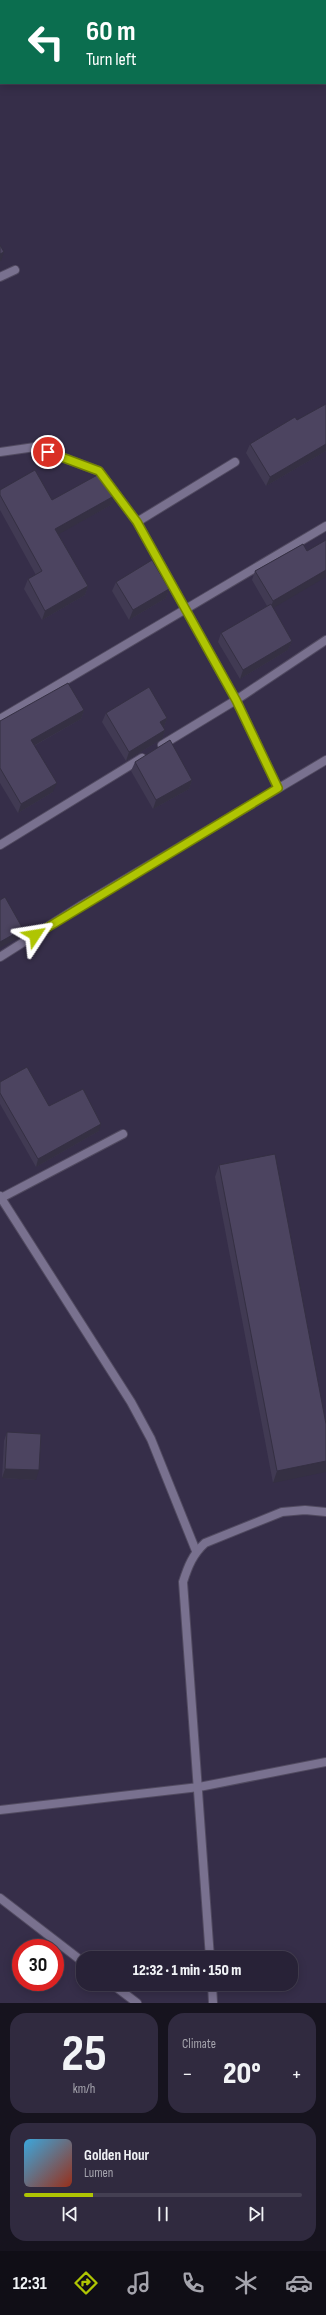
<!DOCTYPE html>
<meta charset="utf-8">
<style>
:root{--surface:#282237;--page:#302a3f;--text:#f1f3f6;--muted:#a5a4ad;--line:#443f52;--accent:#afc503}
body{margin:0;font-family:"Sofia Sans Condensed",sans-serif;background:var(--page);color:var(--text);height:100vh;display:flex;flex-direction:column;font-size:15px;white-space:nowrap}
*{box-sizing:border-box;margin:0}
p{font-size:13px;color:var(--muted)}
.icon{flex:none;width:22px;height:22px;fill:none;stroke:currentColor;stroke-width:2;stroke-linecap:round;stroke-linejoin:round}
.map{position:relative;height:2003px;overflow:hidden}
.side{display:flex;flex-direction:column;gap:10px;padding:10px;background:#16131e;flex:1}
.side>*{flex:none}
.hud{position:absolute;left:0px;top:0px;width:326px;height:84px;box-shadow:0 2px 10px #0003,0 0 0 1px var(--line);background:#0b6e4f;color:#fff;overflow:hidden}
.speed{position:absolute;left:12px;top:1939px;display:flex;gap:8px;font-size:20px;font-weight:700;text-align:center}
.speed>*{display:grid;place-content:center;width:52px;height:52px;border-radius:50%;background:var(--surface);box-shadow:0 2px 10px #0003,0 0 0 1px var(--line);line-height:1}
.speed .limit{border:6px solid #d22;background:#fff;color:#111}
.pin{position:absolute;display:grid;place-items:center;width:34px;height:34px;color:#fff;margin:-17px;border:2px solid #fff;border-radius:50%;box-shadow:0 1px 4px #0007}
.me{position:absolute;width:44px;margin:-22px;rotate:57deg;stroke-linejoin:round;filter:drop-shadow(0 0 3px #0008)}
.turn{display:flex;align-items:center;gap:14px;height:84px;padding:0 20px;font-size:18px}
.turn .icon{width:52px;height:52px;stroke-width:2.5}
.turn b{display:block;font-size:28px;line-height:34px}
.big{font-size:30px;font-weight:800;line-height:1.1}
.side .widget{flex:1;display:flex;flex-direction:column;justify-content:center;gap:6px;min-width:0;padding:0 14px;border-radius:16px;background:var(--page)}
.side .dial{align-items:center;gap:0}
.dial b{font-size:52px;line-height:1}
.song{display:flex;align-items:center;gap:12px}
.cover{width:48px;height:48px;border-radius:6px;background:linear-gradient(135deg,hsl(200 70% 55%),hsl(10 70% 35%))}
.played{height:4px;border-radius:2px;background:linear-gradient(90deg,var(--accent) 25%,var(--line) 25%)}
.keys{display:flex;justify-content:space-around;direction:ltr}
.heat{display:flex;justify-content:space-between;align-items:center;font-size:22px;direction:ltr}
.side .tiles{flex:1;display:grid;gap:10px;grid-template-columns:1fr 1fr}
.widget:last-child{grid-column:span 2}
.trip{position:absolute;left:76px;top:1951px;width:222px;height:40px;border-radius:16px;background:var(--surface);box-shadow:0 2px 10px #0003,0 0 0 1px var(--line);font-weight:800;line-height:40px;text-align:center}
.menu{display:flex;height:64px;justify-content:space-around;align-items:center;background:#100e16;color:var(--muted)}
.menu .icon{width:28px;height:28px}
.menu .selected{color:var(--accent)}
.menu b{font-size:18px;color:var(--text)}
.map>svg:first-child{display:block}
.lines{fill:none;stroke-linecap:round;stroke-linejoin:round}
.street-casing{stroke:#514a60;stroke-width:10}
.street{stroke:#79718f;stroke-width:8}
.wall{fill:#413a53}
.shaded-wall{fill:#353043}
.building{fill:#4c4460;stroke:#353043}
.route-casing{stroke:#728002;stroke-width:10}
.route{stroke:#afc503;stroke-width:7}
</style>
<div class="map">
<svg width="326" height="2003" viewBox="0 0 326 2003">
<rect width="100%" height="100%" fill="#362e49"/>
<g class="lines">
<g class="street-casing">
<g id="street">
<polyline points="313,0 314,1"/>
<polyline points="325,24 326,26"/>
<polyline points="0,277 15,270"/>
<polyline points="0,452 35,447 99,471 137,522"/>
<polyline points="235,462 137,522 236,700 278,788"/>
<polyline points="0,719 326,526"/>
<polyline points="162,745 236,700 326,640"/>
<polyline points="0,845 142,758"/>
<polyline points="0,957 82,905 326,760"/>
<polyline points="0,1196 1,1198 123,1134"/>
<polyline points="1,1198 131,1402 151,1439 196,1551"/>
<polyline points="0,1810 199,1787 326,1762"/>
<polyline points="0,1898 83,1962"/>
<path d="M 210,1958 L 183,1582 C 188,1566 193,1554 205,1543 L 282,1512 L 305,1510 L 326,1512"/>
<polyline points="112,1984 137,2003"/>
<polyline points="212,1984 213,2003"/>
</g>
</g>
<use href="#street" class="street"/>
</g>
<g class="wall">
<polygon points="326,404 326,451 266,486 246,453 250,444 297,420"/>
<polygon points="0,490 52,500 114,496 111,505 58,534 88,586 85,595 42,620 24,589 28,579 36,575 0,510"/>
<polygon points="303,544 273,608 292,641 288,650 240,679 218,642 221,633 267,606 252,580 255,571"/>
<polygon points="116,582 169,589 166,598 129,620 112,591"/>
<polygon points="84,710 81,719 34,746 53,792 18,813 0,783 0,721"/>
<polygon points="106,713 167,718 164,727 163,727 165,730 162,739 126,761 102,722"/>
<polygon points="135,762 192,780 189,789 153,809 131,771"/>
<polygon points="0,1082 49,1106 99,1131 36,1167 0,1104"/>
<polygon points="219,1165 326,1424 273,1483 215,1177"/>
<polygon points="7,1432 36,1480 2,1478 4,1441"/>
</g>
<g class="shaded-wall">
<polygon points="4,252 1,261 0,261 0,254"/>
<polygon points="326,444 326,451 266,486 270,477"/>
<polygon points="114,496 111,505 52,538 55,529"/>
<polygon points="326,570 326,577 270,610 273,601"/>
<polygon points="88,586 85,595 42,620 45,611"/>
<polygon points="169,589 166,598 129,620 133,610"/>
<polygon points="292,641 288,650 240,679 243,670"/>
<polygon points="84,710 81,719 28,749 31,740"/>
<polygon points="167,718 164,727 157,731 160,722"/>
<polygon points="165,730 162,739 126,761 129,752"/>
<polygon points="192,780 189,789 153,809 156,800"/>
<polygon points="57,783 53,792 18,813 21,804"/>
<polygon points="23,929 20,937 0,948 0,942"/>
<polygon points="101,1124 99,1131 36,1167 38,1159"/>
<polygon points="326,1461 326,1472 273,1483 277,1471"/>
<polygon points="5,1469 39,1470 36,1480 2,1478"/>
</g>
<g class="building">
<polygon points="0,245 4,252 0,254"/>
<polygon points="326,404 326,444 270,477 250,444 295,417 297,420"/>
<polygon points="35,470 52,500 101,473 114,496 55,529 88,586 45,611 28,579 42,571 0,495 0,490"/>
<polygon points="326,540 326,570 273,601 255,571 303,544 307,551"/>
<polygon points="152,560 169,589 133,610 116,582"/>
<polygon points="271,604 292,641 243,670 221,633"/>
<polygon points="68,683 84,710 31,740 57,783 21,804 0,768 0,721"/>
<polygon points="149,687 167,718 160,722 165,730 129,752 106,713"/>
<polygon points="170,740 192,780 156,800 135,762"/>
<polygon points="5,897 23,929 0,942 0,900"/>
<polygon points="27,1067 49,1106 83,1089 101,1124 38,1159 0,1093 0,1082"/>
<polygon points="275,1154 326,1424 326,1461 277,1471 219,1165"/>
<polygon points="7,1432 41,1434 39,1470 5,1469"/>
</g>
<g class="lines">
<g class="route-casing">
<polyline id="route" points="35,935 278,788 236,700 137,522 99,471 48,452"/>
</g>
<use href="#route" class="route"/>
</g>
</svg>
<div class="speed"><div class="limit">30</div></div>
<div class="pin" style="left:48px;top:452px;background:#d93025"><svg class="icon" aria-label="arrive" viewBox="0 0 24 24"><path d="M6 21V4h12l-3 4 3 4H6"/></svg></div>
<svg class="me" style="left:35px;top:935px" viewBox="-20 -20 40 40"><path d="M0-17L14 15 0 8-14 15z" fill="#afc503" stroke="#fff" stroke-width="4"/></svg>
<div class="trip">12:32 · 1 min · 150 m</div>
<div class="hud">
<div class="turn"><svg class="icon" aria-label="left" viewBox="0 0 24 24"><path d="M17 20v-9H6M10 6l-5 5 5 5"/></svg><div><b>60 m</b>Turn left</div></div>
</div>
</div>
<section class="side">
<div class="tiles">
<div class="widget dial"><b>25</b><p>km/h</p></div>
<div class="widget"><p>Climate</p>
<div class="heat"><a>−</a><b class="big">20°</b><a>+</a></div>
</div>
<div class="widget">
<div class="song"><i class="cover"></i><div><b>Golden Hour</b><p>Lumen</p></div></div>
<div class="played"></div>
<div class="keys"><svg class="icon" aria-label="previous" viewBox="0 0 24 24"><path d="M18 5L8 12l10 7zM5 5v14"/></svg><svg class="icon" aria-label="pause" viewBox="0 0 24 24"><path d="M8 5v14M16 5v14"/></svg><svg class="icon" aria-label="next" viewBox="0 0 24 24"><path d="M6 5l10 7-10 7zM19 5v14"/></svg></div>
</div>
</div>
</section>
<nav class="menu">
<b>12:31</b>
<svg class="icon selected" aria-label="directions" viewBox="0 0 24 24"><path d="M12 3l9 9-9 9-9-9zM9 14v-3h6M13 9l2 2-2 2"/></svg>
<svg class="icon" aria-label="music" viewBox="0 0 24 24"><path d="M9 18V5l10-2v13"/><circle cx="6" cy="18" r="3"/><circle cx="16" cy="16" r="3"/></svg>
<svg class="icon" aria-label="phone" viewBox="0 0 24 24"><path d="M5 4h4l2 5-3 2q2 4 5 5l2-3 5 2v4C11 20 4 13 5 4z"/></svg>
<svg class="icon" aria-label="climate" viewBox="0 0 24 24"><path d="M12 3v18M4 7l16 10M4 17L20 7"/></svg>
<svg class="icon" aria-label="car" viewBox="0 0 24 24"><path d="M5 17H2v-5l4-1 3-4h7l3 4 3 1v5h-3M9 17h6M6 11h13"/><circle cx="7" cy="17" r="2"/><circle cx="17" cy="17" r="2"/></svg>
</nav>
